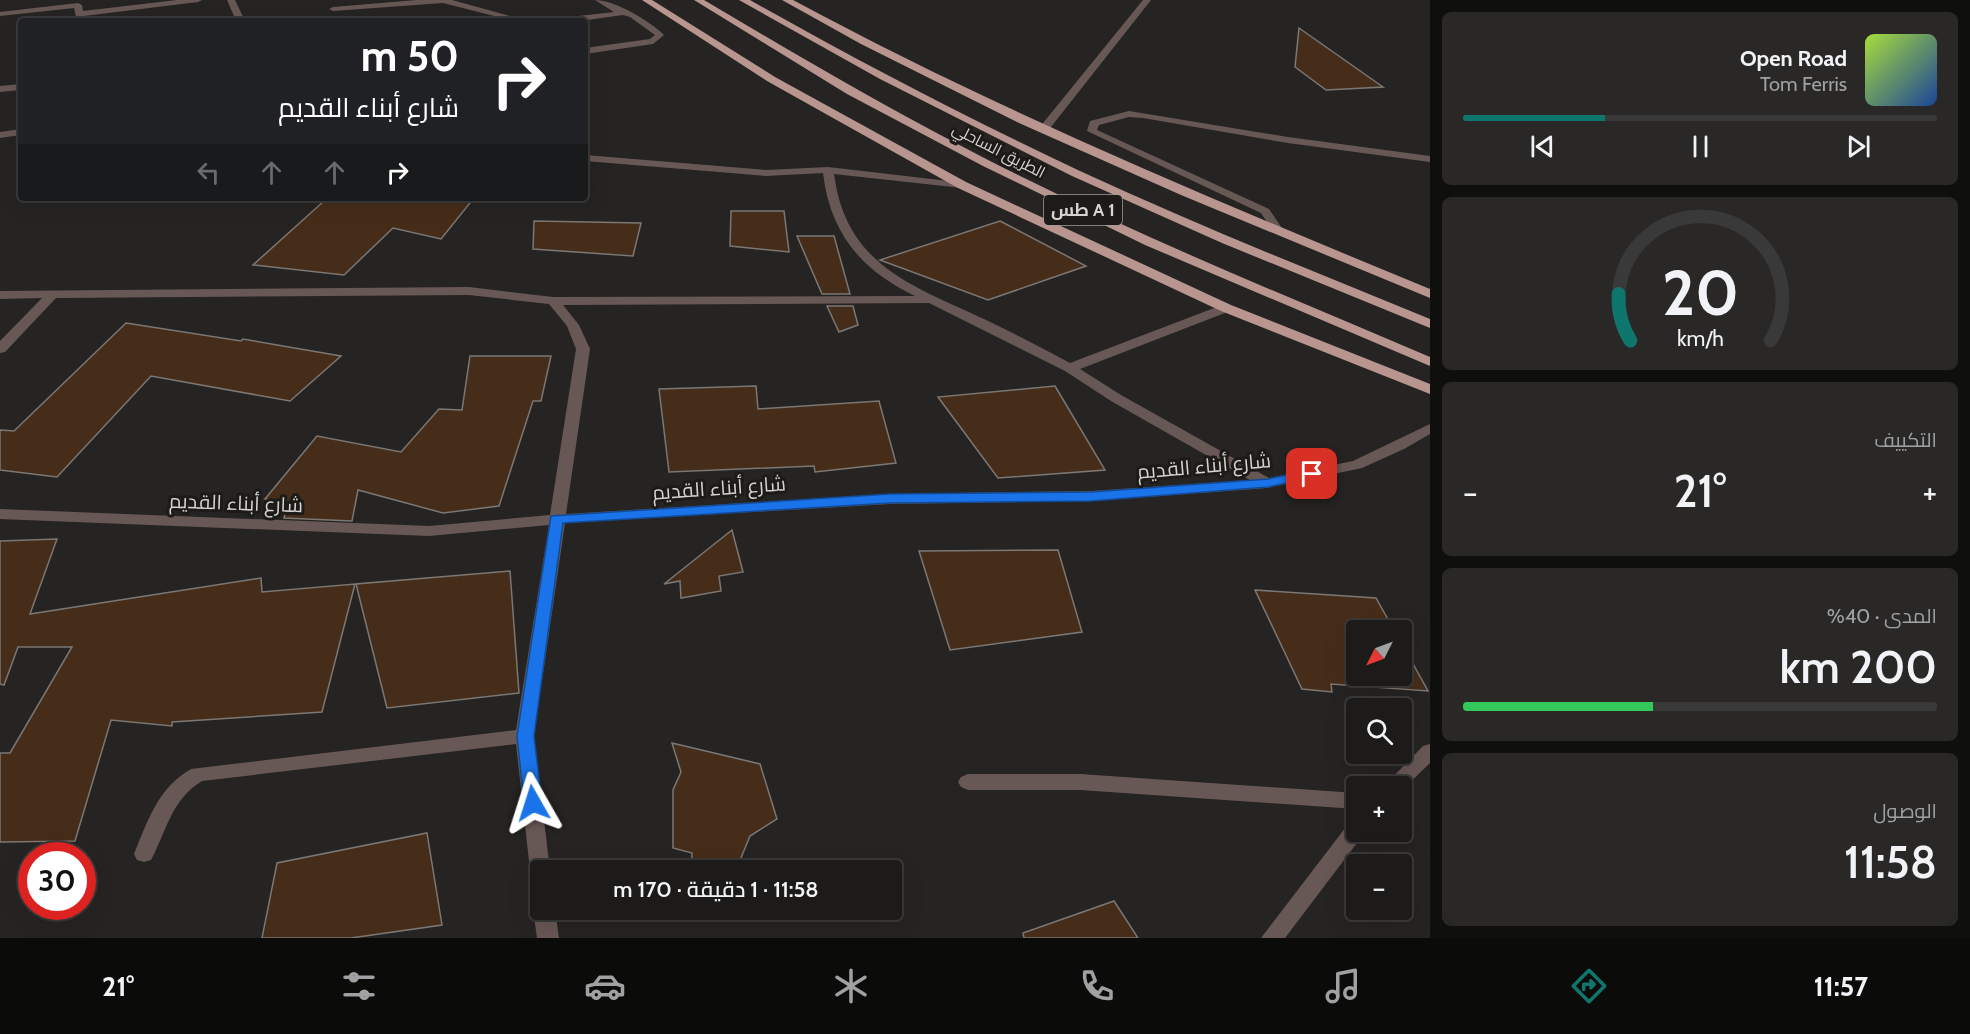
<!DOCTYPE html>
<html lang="ar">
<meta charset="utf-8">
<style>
:root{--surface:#1c1b1a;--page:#292827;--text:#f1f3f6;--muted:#a0a1a2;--line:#3a3939;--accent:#0f766e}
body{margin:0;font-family:Cabin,Cairo,sans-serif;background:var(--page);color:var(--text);direction:rtl;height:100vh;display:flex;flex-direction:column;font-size:22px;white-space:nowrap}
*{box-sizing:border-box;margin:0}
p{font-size:20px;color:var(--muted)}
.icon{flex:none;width:33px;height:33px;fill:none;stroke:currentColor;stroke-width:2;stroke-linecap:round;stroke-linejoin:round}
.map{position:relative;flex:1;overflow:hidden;direction:ltr}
.drawer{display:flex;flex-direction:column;gap:12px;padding:12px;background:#0f0f0e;width:540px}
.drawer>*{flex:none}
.banner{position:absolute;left:18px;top:18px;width:570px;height:183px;border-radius:6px;box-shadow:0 6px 24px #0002,0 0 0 2px var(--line);direction:rtl;background:#202124;color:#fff;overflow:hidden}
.needle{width:39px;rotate:228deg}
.tools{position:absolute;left:1346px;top:620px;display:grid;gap:12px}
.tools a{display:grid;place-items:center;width:66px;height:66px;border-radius:6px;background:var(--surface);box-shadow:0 6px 24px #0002,0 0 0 2px var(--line);font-size:30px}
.speed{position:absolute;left:18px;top:842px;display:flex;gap:12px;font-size:30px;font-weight:700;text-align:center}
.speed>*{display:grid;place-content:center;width:78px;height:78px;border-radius:50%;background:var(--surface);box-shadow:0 6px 24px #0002,0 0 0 2px var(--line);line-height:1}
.speed .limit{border:9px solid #d22;background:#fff;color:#111}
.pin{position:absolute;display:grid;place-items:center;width:51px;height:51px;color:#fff;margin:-26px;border-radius:12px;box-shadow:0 3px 9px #0006}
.me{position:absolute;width:66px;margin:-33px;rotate:354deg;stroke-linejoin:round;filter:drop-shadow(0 0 4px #0008)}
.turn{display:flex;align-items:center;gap:21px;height:126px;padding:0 30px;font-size:27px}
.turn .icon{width:78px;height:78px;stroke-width:2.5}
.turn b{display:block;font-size:42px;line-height:51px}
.lanes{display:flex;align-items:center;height:57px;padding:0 30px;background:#0003;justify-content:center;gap:30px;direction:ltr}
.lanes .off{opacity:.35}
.big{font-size:45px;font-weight:600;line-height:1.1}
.drawer .widget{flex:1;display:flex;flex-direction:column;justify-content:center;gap:9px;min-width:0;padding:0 21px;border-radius:9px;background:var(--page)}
.drawer .dial{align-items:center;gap:0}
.dial svg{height:156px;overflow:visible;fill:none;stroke:var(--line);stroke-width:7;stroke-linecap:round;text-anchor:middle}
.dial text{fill:var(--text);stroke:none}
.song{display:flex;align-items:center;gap:18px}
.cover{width:72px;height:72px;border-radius:9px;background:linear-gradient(135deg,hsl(80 70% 55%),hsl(220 70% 35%))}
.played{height:6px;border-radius:3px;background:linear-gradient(90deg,var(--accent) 30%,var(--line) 30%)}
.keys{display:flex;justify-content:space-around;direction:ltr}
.heat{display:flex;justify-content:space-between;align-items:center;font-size:33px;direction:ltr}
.charge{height:9px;border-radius:4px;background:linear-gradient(90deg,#34c759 40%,var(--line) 0)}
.trip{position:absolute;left:530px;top:860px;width:372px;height:60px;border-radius:6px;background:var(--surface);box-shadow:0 6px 24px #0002,0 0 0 2px var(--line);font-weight:600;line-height:60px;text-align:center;direction:rtl}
.tabs{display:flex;height:96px;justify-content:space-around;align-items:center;background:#0b0b0a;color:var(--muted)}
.tabs .icon{width:42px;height:42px}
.tabs .active{color:var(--accent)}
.tabs b{font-size:27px;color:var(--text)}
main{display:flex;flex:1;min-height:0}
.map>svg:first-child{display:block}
.building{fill:#462d19;stroke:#7a7775;stroke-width:1.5}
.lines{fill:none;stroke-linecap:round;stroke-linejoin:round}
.minor{fill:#685855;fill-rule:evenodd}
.trunk{fill:#b8958e;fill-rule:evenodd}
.route{fill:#1a73e8;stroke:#114b97;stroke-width:1.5}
.labels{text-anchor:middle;stroke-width:6;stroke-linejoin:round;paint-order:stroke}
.far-street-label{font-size:16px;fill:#d5d3d2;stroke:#1d1b18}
.shield{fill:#1d1b18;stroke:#9e9c9a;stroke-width:1.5}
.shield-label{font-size:18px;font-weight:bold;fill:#d5d3d2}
.street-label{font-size:20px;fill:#d5d3d2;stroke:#1d1b18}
</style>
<main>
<section class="drawer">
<div class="widget">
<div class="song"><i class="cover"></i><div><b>Open Road</b><p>Tom Ferris</p></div></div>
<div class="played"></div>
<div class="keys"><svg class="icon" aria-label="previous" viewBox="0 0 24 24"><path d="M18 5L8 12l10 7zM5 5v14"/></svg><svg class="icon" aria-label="pause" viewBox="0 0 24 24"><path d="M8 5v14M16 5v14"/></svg><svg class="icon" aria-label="next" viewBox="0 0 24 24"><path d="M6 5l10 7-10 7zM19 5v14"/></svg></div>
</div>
<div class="widget dial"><svg viewBox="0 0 100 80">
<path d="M14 69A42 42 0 1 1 86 69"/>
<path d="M14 69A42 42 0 0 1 8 45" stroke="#0f766e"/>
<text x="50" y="56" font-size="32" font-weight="700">20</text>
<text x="50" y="72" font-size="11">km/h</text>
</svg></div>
<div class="widget"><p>التكييف</p>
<div class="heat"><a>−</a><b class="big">21°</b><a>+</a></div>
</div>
<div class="widget"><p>المدى · 40%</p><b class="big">200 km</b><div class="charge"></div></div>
<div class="widget"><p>الوصول</p><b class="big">11:58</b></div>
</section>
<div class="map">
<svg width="1430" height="938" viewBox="0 0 1430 938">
<rect width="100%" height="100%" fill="#262422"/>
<g class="building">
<polygon points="1299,28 1383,87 1326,90 1295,67"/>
<polygon points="324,198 474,198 441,239 393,228 344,275 253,265 324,201"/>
<polygon points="731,211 784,211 789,252 730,246"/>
<polygon points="534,221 641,223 633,256 533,249"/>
<polygon points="1000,221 1086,266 988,300 880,260"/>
<polygon points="797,236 834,236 850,294 822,294"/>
<polygon points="827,306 853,306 858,325 839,332"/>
<polygon points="126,323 241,341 243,339 341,356 290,401 151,376 57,477 0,470 0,430 14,431"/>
<polygon points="470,356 551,356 541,401 533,401 499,506 443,513 358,490 352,521 284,518 288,502 265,499 317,436 401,452 439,409 462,410"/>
<polygon points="756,386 758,409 879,401 896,463 815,472 814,466 669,472 659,389"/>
<polygon points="1055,386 1105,470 998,478 938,397"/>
<polygon points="732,530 743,572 719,576 721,591 681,598 680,581 664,584"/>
<polygon points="57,539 30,614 261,578 262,592 355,584 322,712 172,722 172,726 111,720 75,841 0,842 0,753 10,753 72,647 18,647 4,685 0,684 0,541"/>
<polygon points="1058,550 1082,632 950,650 919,551"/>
<polygon points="510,571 519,693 387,708 356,584"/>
<polygon points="1255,590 1376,598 1394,630 1356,630 1356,675 1401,675 1401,642 1428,691 1331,684 1332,692 1302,689"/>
<polygon points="672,743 760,764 777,819 750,836 736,870 691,870 692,853 673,848 673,790 681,772"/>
<polygon points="427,833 442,925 351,938 262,938 277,863"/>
<polygon points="1114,901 1138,938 1024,938 1023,933"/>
</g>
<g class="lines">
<g class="minor">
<polygon points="177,0 202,0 198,2 84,16 85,21 77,21 74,8 0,16 0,12 78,3 82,5 83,11"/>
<polygon points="227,0 235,0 245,21 209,21 234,16"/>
<polygon points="417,0 452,0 528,21 514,21 443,3 333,11 329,9 333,7"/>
<path d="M 595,0 C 615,0 650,21 664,35 L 653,44 L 585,54 L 585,48 L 650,39 L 655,35 L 630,17 L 623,15 L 580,21 L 557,21 L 561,18 L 614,12 Z"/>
<polygon points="1143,0 1151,0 1047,132 1039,132 1039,128"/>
<polygon points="21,84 21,90 0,92 0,86"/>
<polygon points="1129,111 1288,137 1430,156 1430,162 1288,143 1143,118 1129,117 1099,125 1097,130 1269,209 1284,231 1278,234 1274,233 1261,213 1087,131 1090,121"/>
<polygon points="21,129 21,135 0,138 0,132"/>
<path d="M 585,155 L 766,170 L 828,167 L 966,183 L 966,187 L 962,188 L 834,174 C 846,265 911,285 984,319 C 1013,333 1042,348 1070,363 L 1222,305 L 1230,305 L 1232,308 L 1230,311 L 1080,369 L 1121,395 L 1269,478 L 1353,461 L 1430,424 L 1430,434 L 1404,449 L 1362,468 L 1267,488 L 1091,501 L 890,504 L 565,523 L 534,736 L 550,870 L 540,870 L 540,879 L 533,876 L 530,870 L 516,744 L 202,781 C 171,800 167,830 151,860 L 144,862 L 137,860 L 134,854 C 148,820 158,788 191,769 L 516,730 L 549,525 L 429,536 L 0,519 L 0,509 L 429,526 L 550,515 L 576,349 L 567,326 L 549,304 L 469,295 L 56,298 L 5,352 L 0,353 L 0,341 L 42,298 L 0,299 L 0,291 L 469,287 L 553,297 L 915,296 C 861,270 830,233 823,173 L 766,176 L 585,161 ZM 929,303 L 1065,371 L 1111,401 L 1250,480 L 1091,491 L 890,494 L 566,514 L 590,349 L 579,325 L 563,305 Z"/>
<polygon points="1430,744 1430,763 1401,791 1401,786 1384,786 1423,746"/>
<polygon points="968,774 1080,774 1356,793 1356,809 1080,790 968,790 961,787 958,782 961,777"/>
<polygon points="1356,821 1356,831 1365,831 1363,835 1285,938 1261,938 1349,823"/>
<polygon points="540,901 540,909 555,909 559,938 537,938 533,909 536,903"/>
</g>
<g class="trunk">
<polygon points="642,0 652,0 775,77 966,182 1231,305 1430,384 1430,394 1221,311 958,188 767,81"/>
<path d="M 694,0 L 704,0 C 798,56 892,111 990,161 C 1133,234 1282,294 1430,357 L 1430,366 L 1145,245 L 983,166 L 847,94 Z"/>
<path d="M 739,0 L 750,0 C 858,61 967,118 1080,171 C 1194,224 1313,271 1430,319 L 1430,328 L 1222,243 L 1072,176 L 880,79 Z"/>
<path d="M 782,0 L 793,0 C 999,111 1214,200 1430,289 L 1430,298 L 1181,195 L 1019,123 L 861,44 Z"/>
</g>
</g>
<polygon class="route" points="1312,470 1317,471 1319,474 1317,477 1268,487 1091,501 890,503 563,523 534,736 542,803 539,808 533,810 526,808 524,803 517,736 551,516 890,494 1091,492 1268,479"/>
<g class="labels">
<g class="far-street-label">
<text transform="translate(999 150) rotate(27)" y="6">الطريق الساحلي</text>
</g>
<rect class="shield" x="1044" y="195" width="78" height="30" rx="4.5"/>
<g class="shield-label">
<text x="1083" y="216">طس A 1</text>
</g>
<g class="street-label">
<text transform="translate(1204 466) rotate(-5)" y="7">شارع أبناء القديم</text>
<text transform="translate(719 488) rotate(-4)" y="7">شارع أبناء القديم</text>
<text transform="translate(236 503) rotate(2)" y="7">شارع أبناء القديم</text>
</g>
</g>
</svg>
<div class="tools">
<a><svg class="needle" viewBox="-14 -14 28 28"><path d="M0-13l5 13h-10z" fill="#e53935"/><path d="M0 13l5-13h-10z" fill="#a0a1a2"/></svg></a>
<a><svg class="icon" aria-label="search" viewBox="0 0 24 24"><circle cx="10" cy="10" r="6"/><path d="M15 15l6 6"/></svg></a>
<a>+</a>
<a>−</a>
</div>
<div class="speed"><div class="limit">30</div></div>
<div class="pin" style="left:1312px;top:474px;background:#d93025"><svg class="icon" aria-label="arrive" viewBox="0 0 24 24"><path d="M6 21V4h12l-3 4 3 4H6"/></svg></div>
<svg class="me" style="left:533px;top:803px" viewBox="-20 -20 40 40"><path d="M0-17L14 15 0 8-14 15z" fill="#1a73e8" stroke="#fff" stroke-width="4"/></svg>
<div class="trip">11:58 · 1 دقيقة · 170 m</div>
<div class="banner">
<div class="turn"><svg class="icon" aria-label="right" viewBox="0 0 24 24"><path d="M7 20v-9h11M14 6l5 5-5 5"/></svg><div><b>50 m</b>شارع أبناء القديم</div></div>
<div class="lanes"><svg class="icon off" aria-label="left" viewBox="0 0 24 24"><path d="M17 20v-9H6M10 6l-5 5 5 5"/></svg><svg class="icon off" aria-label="ahead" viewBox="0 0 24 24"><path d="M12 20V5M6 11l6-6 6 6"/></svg><svg class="icon off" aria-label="ahead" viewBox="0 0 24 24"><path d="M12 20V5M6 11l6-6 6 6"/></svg><svg class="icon" aria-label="right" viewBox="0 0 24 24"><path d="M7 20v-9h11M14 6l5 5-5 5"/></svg></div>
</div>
</div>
</main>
<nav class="tabs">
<b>11:57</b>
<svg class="icon active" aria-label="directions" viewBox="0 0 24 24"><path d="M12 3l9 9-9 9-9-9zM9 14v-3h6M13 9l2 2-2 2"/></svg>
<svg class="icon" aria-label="music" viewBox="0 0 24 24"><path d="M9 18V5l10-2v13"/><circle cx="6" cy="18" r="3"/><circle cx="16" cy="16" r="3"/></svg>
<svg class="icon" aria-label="phone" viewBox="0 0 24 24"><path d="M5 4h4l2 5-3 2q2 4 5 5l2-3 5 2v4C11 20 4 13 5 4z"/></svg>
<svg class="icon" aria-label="climate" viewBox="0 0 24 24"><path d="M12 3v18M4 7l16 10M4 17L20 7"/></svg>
<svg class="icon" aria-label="car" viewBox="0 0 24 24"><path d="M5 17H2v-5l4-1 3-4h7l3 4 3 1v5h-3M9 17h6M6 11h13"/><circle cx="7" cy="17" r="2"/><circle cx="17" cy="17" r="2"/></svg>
<svg class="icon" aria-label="filters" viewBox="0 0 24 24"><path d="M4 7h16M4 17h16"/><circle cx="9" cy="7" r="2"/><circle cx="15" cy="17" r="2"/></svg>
<b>21°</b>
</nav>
